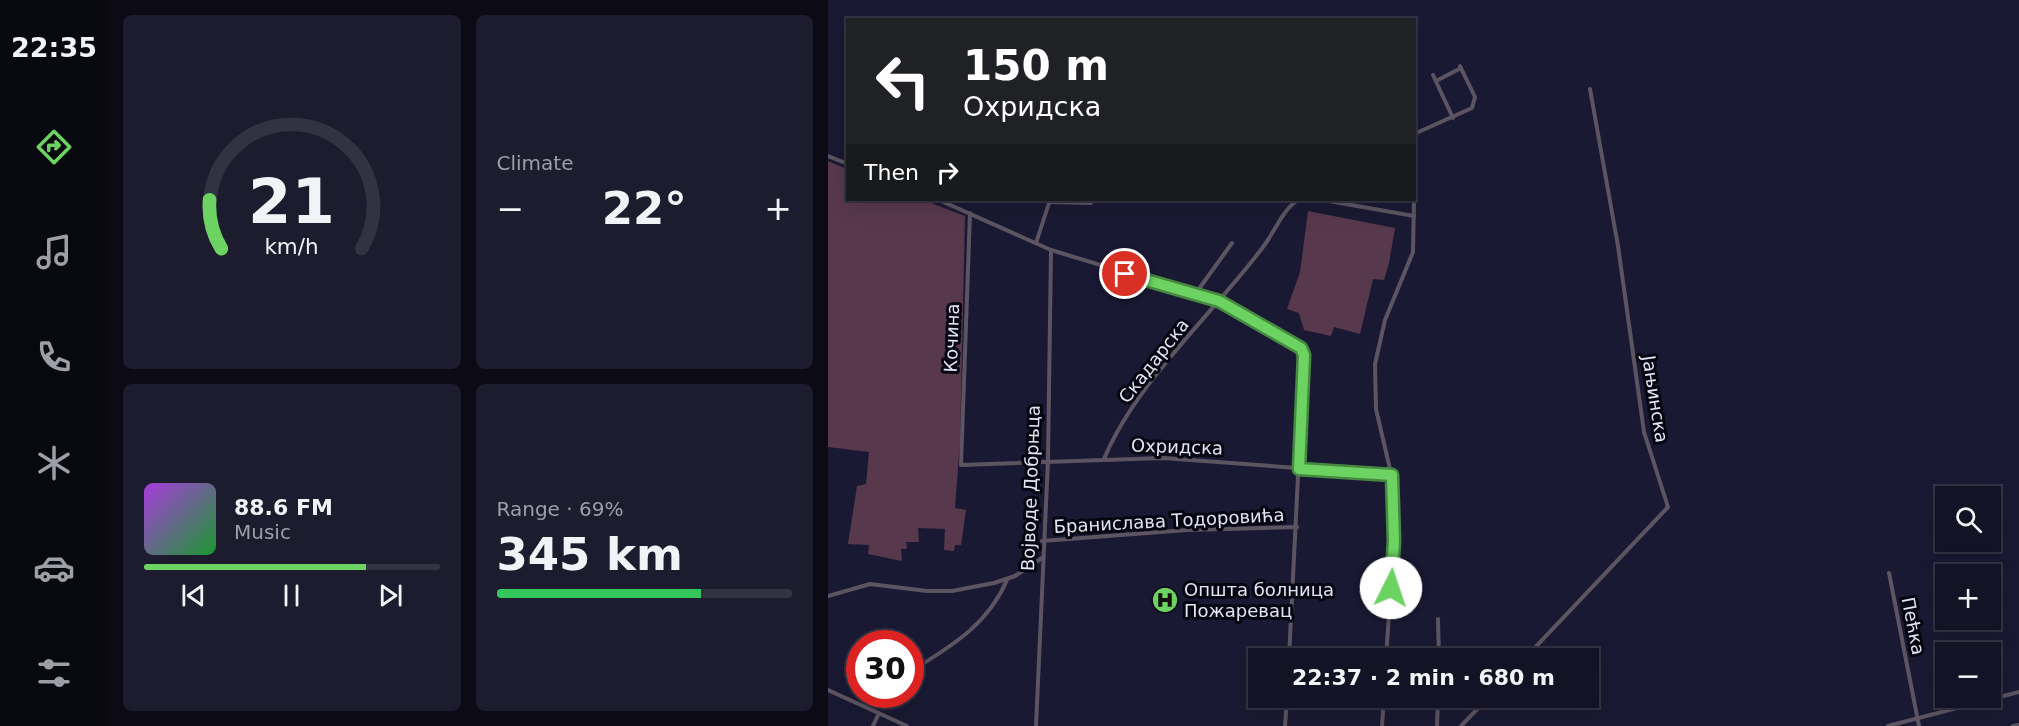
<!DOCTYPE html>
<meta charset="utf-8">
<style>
:root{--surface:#141326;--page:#1d1c2e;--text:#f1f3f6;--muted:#9d9ea7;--line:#333243;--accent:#6cd362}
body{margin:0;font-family:"DejaVu Sans",sans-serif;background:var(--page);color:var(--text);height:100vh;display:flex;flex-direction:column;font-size:22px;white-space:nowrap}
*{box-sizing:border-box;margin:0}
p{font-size:20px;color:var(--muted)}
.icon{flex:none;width:33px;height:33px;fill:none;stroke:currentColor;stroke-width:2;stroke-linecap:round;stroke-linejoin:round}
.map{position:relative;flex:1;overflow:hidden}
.sheet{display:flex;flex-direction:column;gap:15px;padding:15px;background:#0b0a15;width:720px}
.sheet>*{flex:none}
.guide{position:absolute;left:18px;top:18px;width:570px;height:183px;border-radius:0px;box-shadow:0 6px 24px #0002,0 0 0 2px var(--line);background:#202124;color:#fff;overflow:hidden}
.controls{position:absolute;left:1107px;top:486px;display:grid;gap:12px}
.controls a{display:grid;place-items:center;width:66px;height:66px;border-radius:0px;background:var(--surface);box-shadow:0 6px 24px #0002,0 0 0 2px var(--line);font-size:30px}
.speed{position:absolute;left:18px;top:630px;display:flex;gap:12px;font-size:30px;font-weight:700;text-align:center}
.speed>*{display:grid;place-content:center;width:78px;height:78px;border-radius:50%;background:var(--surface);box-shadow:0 6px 24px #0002,0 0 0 2px var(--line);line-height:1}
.speed .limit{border:9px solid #d22;background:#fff;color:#111}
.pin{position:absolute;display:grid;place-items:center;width:51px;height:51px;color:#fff;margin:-26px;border:3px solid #fff;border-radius:50%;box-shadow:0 2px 6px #0007}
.me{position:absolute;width:66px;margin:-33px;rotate:4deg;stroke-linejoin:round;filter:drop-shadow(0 0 4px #0008)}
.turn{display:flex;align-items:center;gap:21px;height:126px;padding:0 18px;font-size:27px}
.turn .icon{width:78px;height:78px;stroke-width:2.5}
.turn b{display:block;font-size:42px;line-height:51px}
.then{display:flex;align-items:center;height:57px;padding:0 18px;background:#0003;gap:12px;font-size:22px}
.big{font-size:45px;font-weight:700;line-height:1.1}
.sheet .widget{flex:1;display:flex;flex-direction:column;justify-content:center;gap:9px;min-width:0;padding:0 21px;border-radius:9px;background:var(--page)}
.sheet .dial{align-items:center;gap:0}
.dial svg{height:156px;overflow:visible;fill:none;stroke:var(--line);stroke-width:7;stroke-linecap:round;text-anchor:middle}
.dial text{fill:var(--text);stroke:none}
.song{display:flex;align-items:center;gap:18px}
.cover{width:72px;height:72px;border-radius:9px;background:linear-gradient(135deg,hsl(280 70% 55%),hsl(130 70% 35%))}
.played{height:6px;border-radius:3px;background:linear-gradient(90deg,var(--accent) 75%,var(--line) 75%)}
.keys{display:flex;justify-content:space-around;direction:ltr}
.heat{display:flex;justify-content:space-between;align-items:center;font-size:33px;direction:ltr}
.charge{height:9px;border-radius:4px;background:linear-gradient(90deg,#34c759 69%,var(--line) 0)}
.sheet .tiles{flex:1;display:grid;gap:15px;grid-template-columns:repeat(2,1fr)}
.trip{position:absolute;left:420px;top:648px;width:351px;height:60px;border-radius:0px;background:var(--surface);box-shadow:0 6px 24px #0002,0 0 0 2px var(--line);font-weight:700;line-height:60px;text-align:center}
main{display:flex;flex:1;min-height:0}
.tab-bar{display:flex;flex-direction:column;width:108px;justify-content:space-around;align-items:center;background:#08080f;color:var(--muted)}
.tab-bar .icon{width:42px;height:42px}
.tab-bar .on{color:var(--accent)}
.tab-bar b{font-size:27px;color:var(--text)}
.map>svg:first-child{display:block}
.green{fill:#58384d}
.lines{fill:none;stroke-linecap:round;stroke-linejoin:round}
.street{stroke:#5c5461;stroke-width:4}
.route-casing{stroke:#468940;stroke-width:15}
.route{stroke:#6cd362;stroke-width:10}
.labels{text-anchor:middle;stroke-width:6;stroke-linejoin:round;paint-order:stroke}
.street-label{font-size:18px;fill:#e3e3f6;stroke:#060610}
.poi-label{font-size:18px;fill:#e3e3f6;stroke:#060610;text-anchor:start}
</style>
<main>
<nav class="tab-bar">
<b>22:35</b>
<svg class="icon on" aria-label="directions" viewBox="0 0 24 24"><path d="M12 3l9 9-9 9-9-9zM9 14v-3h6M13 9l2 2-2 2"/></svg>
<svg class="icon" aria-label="music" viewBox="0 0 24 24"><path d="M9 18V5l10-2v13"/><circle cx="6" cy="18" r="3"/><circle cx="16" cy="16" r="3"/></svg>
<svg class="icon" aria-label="phone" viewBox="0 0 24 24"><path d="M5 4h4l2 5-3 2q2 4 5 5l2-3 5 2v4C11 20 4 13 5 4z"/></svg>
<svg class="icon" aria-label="climate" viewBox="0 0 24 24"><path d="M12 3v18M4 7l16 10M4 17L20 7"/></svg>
<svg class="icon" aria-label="car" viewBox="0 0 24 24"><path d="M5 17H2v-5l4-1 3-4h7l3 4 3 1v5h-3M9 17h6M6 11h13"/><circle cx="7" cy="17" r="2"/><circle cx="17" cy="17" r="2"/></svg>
<svg class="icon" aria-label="filters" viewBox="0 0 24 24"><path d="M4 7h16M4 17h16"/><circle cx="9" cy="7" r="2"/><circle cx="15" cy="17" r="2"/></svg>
</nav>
<section class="sheet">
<div class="tiles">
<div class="widget dial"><svg viewBox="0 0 100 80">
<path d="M14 69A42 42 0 1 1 86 69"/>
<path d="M14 69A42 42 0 0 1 8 44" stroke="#6cd362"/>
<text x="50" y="56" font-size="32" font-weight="700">21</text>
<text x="50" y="72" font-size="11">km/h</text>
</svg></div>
<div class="widget"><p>Climate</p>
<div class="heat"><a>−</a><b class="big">22°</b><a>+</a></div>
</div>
<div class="widget">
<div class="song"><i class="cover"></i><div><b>88.6 FM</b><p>Music</p></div></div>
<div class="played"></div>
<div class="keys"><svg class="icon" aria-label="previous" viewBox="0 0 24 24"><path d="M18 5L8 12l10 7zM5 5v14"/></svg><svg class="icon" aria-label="pause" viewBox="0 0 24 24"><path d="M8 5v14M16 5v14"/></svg><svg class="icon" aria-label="next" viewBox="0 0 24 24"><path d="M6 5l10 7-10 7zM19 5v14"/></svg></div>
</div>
<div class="widget"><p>Range · 69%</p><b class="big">345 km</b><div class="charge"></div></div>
</div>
</section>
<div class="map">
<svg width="1191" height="726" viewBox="0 0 1191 726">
<rect width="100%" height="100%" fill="#1a1933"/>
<g class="green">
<polygon points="0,161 19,169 20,200 95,200 137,216 132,442 127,508 138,510 133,545 127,545 126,551 116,550 117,529 90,528 91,542 78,542 79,549 73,549 74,561 40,554 41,545 20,544 29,486 38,484 41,452 0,447"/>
<polygon points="480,211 567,228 561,263 556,280 545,279 532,334 506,327 503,336 476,330 471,313 459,309 472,272"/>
</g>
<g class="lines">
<g class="street">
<polyline points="605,75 625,118"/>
<polyline points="608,81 633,68"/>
<polyline points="586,134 644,108 647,97 632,66"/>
<polyline points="0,156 20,164"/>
<polyline points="111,200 223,250 391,301 473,348 476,355 461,658"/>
<polyline points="495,200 586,216"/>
<polyline points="222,202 263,203"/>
<polyline points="142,213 133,465 335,458 564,475"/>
<polyline points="208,243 222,200"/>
<polyline points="368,293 404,243"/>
<path d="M 276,459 C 308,382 385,314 435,247 C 446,233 455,209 470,200"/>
<polyline points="214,541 359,530 469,527"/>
<polyline points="1061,573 1091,726"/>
<polyline points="0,596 42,584 99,591 124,591 166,583 187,576 214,558"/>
<polyline points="610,619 611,658"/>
<polyline points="558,658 566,541 565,482 548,409 547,364 557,320 585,252 586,200"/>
<polyline points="697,658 840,507 816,432 790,246 762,89"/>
<path d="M 82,672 C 123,646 159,626 179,580"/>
<polyline points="0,690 79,726"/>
<polyline points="38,706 49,694"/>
<polyline points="45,726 51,713"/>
<polyline points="208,726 220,460 223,250"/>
<polyline points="457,726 459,698"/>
<polyline points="554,726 556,698"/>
<polyline points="609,726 610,698"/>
<polyline points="633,726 660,698"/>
<polyline points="1060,726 1191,692"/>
<polyline points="1185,726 1191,725"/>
</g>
</g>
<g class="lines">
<g class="route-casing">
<polyline id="route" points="297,274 391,301 473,348 476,355 471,469 564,475 566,541 563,588"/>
</g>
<use href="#route" class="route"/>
</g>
<defs>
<g id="hospital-disc" transform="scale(1.35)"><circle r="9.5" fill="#6cd362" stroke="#060610"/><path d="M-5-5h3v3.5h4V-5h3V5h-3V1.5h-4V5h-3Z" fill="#111"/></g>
</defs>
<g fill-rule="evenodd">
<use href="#hospital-disc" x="337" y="600"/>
</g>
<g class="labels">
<g class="street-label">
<text transform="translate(124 338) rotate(-88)" y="6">Кочина</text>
<text transform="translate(326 361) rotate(-52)" y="6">Скадарска</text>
<text transform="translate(827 399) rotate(81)" y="6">Јањинска</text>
<text transform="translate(349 447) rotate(2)" y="6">Охридска</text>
<text transform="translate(203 488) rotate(-88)" y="6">Војводе Добрњца</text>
<text transform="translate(341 521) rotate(-3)" y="6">Бранислава Тодоровића</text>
<text transform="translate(1085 626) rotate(79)" y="6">Пећка</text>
</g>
<g class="poi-label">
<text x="356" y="596">Општа болница<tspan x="356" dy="21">Пожаревац</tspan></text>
</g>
</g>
</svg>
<div class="controls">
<a><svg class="icon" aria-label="search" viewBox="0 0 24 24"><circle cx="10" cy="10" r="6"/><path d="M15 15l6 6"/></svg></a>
<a>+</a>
<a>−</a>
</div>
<div class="speed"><div class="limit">30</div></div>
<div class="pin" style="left:297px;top:274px;background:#d93025"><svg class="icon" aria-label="arrive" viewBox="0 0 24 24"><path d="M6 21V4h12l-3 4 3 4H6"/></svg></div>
<svg class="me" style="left:563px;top:588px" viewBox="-20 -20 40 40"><circle r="19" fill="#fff"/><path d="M0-13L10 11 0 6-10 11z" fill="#6cd362"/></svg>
<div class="trip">22:37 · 2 min · 680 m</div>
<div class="guide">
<div class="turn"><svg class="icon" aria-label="left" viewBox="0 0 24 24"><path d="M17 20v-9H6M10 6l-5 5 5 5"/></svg><div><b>150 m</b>Охридска</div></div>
<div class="then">Then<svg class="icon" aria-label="right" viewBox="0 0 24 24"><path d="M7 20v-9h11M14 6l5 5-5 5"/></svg></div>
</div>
</div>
</main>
